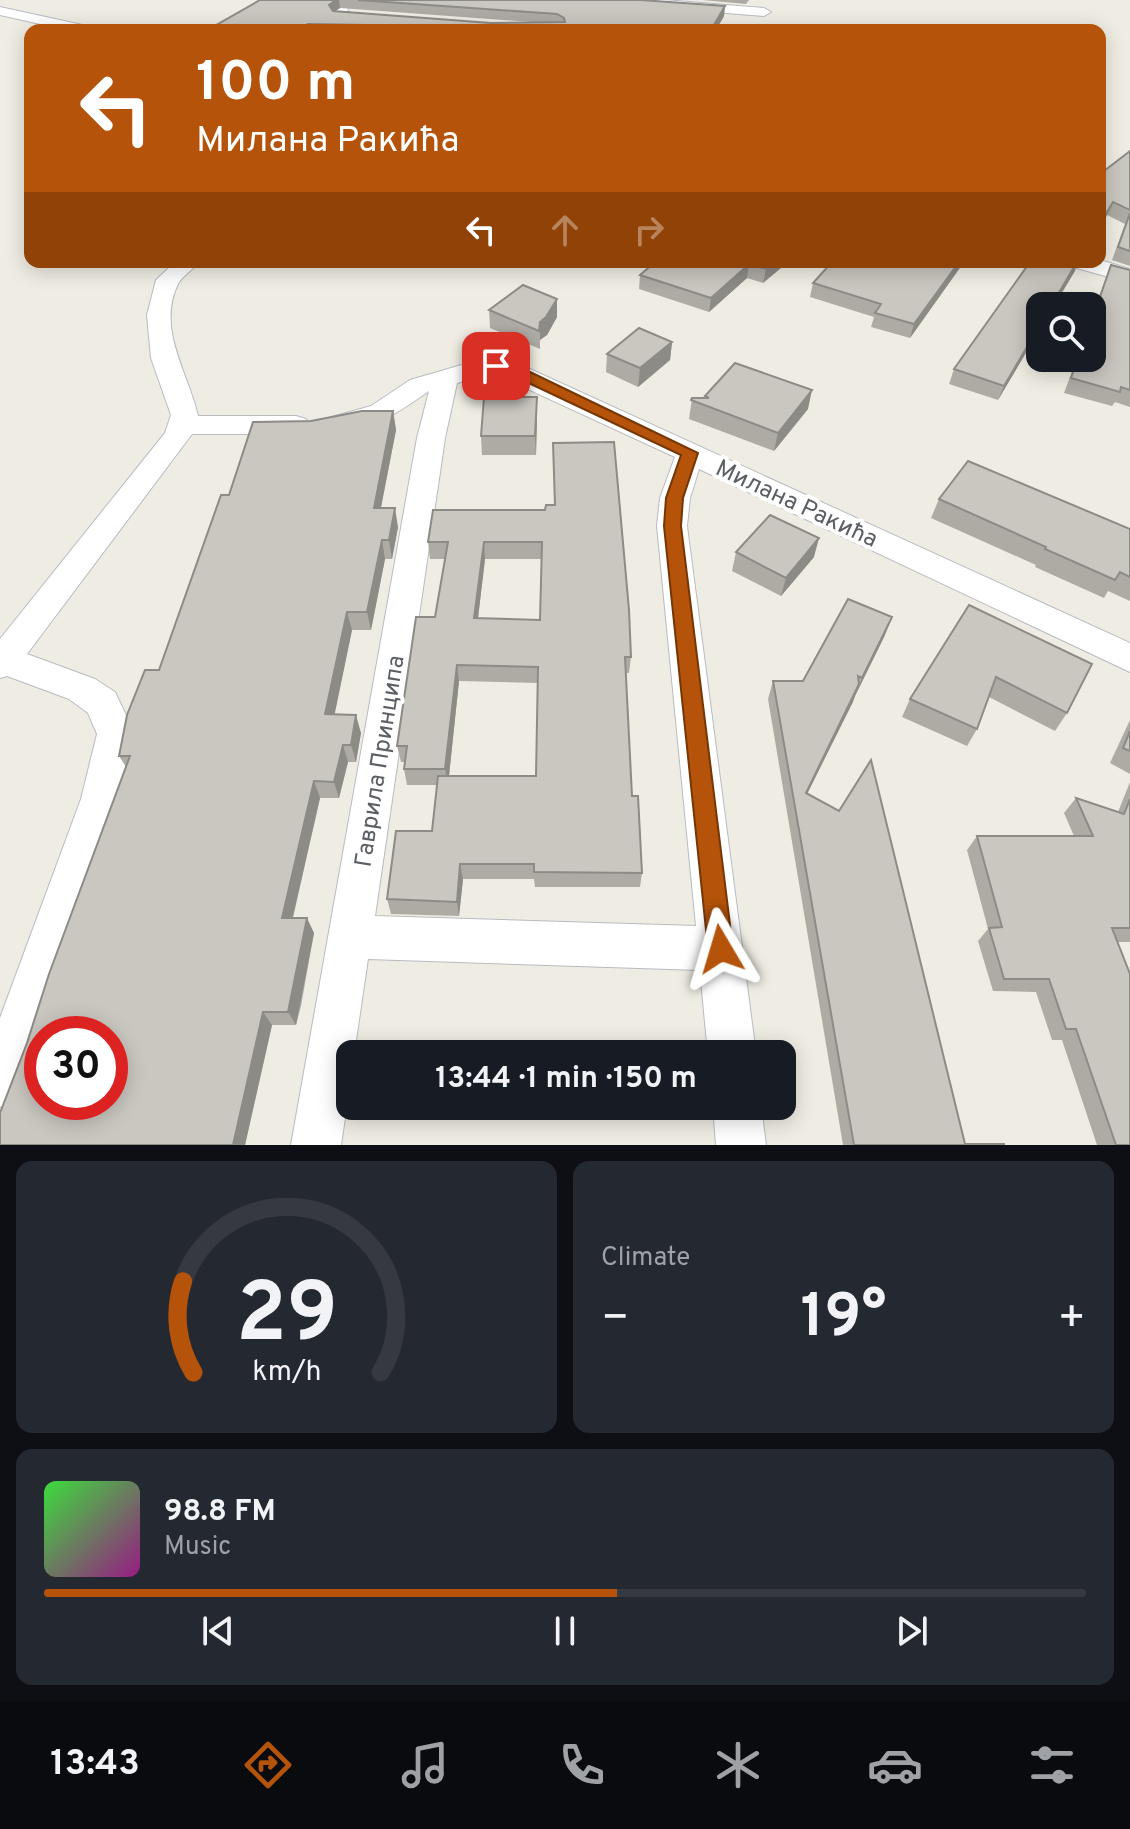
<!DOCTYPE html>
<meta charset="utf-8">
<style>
:root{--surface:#171b24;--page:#242831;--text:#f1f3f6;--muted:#9ea1a6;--line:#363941;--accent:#b45309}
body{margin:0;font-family:Overpass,sans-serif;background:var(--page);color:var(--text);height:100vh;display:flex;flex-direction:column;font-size:30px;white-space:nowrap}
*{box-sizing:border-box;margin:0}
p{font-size:26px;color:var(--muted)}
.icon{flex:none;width:44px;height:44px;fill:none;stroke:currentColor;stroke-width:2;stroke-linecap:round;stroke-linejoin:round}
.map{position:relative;height:1145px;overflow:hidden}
.drawer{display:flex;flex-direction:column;gap:16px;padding:16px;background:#0d0f14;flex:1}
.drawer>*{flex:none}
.banner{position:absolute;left:24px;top:24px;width:1082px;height:244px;border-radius:16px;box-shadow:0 4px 20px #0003;background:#b45309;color:#fff;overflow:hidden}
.controls{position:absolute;left:1026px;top:292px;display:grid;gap:16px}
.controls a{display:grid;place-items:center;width:80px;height:80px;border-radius:16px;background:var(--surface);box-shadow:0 4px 20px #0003;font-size:40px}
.speed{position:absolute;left:24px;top:1016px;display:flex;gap:16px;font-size:40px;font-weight:700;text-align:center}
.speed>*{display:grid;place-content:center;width:104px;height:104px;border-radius:50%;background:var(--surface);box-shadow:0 4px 20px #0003;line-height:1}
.speed .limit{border:12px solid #d22;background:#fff;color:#111}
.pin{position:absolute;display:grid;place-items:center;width:68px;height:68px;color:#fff;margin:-34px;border-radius:16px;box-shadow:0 4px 12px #0006}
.me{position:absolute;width:88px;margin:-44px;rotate:353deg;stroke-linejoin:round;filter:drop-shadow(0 0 6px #0008)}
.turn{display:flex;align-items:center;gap:28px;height:168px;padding:0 40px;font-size:36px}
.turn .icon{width:104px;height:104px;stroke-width:2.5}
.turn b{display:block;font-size:56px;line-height:68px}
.lanes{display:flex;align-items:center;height:76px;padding:0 40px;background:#0003;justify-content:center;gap:40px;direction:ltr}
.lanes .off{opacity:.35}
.big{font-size:60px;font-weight:700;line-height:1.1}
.drawer .tile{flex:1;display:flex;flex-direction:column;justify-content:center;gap:12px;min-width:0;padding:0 28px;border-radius:16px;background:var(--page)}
.drawer .dial{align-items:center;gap:0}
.dial svg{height:208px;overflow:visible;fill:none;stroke:var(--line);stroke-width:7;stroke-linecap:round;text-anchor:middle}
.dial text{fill:var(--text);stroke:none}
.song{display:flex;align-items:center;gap:24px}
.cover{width:96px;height:96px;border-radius:12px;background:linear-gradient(135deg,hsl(120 70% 55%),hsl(310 70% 35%))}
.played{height:8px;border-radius:4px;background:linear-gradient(90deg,var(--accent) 55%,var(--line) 55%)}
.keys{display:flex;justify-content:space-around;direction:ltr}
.heat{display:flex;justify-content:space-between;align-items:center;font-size:44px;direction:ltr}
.drawer .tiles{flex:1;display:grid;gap:16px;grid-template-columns:1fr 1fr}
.tile:last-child{grid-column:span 2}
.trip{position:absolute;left:336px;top:1040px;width:460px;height:80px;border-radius:16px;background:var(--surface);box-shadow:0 4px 20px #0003;font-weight:700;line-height:80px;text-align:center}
.tabs{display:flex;height:128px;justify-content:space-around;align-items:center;background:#090b0e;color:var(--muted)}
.tabs .icon{width:56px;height:56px}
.tabs .selected{color:var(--accent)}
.tabs b{font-size:36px;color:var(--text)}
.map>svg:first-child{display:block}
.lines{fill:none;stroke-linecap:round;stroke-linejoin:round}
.minor-casing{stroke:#b8bbc0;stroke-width:2}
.minor{fill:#fff;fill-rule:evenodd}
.wall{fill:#aeaba5;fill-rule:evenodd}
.shaded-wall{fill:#8d8b86}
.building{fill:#cac7c0;stroke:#8d8b86;stroke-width:2;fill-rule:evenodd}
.route{fill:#b45309;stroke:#753606;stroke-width:2}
.labels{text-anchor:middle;stroke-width:8;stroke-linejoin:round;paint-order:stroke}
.street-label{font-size:24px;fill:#5b5f64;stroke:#fff}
</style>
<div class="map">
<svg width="1130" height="1145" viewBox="0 0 1130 1145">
<rect width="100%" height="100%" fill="#efede3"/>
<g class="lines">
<g class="minor-casing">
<g id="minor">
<polygon points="334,0 348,0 347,30 333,30"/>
<polygon points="603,0 664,0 764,8 771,12 764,16 610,4"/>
<polygon points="0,7 87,26 94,30 67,30 0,15"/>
<polygon points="1100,260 1130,269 1130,283 1073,267 1070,262"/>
<path d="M 175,262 L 199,262 C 193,270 182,276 178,284 C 156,329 189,374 198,416 L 296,416 L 306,419 L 310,425 L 306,431 L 296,434 L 192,434 L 27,654 L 95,679 L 115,692 L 135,734 L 121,799 L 24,1083 L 17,1100 L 0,1107 L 0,1018 L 81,799 L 97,734 L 88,713 L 69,699 L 7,676 L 0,678 L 0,639 L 165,433 L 171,415 L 151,358 L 147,315 L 156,280 Z"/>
<path d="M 496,358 L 530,369 L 1130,643 L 1130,672 L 699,469 L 690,498 L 687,526 L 756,1054 L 708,1054 L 700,970 L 368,959 L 354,1054 L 350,1054 L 350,1084 L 341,1145 L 291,1145 L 417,438 L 429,391 C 403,409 365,437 332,429 L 328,423 L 332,417 L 371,406 L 410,380 L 465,364 ZM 495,374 L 675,457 L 660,498 L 657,526 L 696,926 L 375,916 L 445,438 L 457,383 Z"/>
<polygon points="713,1106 761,1106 766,1145 716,1145"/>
</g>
</g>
<use href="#minor" class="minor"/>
</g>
<g class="wall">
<path d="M 260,0 L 641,0 L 725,6 L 724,16 L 716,30 L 211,30 L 211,28 ZM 340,8 L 545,23 L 491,23 L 334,12 Z"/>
<polygon points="702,0 749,0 746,4"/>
<polygon points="1130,151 1130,266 1112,260 1125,224 1107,215 1100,228 1100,170 1104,171"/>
<polygon points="655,262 788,262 763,283 747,278 709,312 639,289 640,275"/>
<polygon points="832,262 964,262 910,338 871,327 874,317 810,297 813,283"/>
<polygon points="1030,262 1078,262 1054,306 1040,306 1040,329 998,400 949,384 954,369"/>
<polygon points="1111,265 1130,270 1130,407 1115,402 1112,406 1064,393 1077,358 1092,358 1092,316"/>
<polygon points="489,310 557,317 547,335 540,340 540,349 490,328"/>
<polygon points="672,342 670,360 638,387 606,372 607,354"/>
<polygon points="705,396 808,409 774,451 689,419 692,398 704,398"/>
<polygon points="393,411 396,430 381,508 398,527 392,559 385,559 371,630 352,630 334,715 361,733 356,762 348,762 339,798 320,798 293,918 314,933 301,1006 296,1025 272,1025 245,1145 0,1145 27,1043 126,767 119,756 159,670 229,495 311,421"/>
<polygon points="537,416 536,455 482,455 481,436"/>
<polygon points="939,499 1130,529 1130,601 1108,591 1104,598 1035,567 1036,565 931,518"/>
<path d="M 545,510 L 631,657 L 629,673 L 626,673 L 632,796 L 642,873 L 640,887 L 535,887 L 534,879 L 463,879 L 459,916 L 391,914 L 387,899 L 432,831 L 437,785 L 407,785 L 404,769 L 404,762 L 401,762 L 397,746 L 435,617 L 445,559 L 430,559 L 428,542 ZM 485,559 L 542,559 L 540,620 L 478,618 ZM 459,681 L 538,683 L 536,776 L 449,776 Z"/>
<polygon points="736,552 814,557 781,596 732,571"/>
<polygon points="969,605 1067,713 1055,731 989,697 977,729 967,746 902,717 910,699"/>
<polygon points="885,635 807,794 965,1144 1004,1145 843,1145 768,699 773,681 803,681"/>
<polygon points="1130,720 1130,774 1110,763"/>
<polygon points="1130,782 1130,942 1117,942 1130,1145 1097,1145 1062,1040 1052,1040 1036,992 993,991 978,941 988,929 967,850 977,836 1074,836 1064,813 1076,798 1118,812"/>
</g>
<g class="shaded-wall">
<polygon points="336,0 339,0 340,8 330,14 329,5"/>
<polygon points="725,6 724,16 716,30 711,30"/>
<polygon points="308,24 309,30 298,30"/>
<polygon points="1113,202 1107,215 1100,228 1100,224"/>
<polygon points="774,262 788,262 763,283 766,269"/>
<polygon points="959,262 964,262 910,338 914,324"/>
<polygon points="1077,262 1075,271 1054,306 1051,306"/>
<polygon points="749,264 747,278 709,312 711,298"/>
<polygon points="557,299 557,317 547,335 540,340 540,349 540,322"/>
<polygon points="1040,325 1040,329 998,400 1004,386"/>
<polygon points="672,342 670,360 638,387 640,368"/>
<polygon points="812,390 808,409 774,451 778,433"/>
<polygon points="537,397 537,416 536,455 535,436"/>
<polygon points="393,411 396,430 377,527 374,508"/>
<polygon points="395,508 398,527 392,559 389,540"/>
<polygon points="819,538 814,557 781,596 786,578"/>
<polygon points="382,540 385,559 371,630 367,612"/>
<polygon points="484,542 485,559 476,635 474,618"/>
<polygon points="347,612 352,630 331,732 325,714"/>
<polygon points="892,617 885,635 855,696 862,678"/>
<polygon points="457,665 459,681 448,785 445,769"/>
<polygon points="859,684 853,702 799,810 806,793"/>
<polygon points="356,715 361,733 356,762 351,745"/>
<polygon points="343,745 348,762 339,798 334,782"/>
<polygon points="314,781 320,798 289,933 282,918"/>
<polygon points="460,864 463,879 459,916 457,902"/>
<polygon points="307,918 314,933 296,1025 288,1012"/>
<polygon points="263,1012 272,1025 245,1145 233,1145"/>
</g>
<g class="building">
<polygon points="260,0 336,0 329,5 333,11 491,23 565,22 564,18 557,14 358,0 641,0 725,6 711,30 363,30 365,25 308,24 298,30 222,30 211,28"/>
<polygon points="1130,151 1130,210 1113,202 1100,224 1100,170 1104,171"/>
<polygon points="1130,213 1130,251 1118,247"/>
<polygon points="655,262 774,262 766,269 749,264 711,298 640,275"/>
<polygon points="832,262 959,262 914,324 875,313 881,304 813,283"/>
<polygon points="1030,262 1077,262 1051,306 1040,306 1040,325 1004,386 954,369"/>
<polygon points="1111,265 1130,270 1130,390 1121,387 1120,392 1071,378 1078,358 1092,358 1092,320"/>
<polygon points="523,285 557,299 546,317 540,322 539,331 489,310"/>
<polygon points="639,328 672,342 640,368 607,354"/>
<polygon points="735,363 812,390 778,433 691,400 692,398 709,398 705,396"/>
<polygon points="484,397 537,397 535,436 481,436"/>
<path d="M 362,411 L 393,411 L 374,508 L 395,508 L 389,540 L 382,540 L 367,612 L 347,612 L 325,714 L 356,715 L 351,745 L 343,745 L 334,782 L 314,781 L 282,918 L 307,918 L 288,1012 L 263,1012 L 233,1145 L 0,1145 L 0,1113 L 27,1043 L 49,974 L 130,756 L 119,756 L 127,715 L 145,670 L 159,670 L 221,495 L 229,495 L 253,422 L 311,421 ZM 42,1034 L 110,1034 L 110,1102 L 42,1102 Z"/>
<path d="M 614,442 L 629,610 L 631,657 L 625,657 L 632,796 L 638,796 L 642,873 L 534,872 L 534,864 L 460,864 L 457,902 L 387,899 L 396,831 L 432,831 L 438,776 L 536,776 L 538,667 L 457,665 L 445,769 L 404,769 L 407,746 L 397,746 L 416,617 L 435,617 L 448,542 L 428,542 L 433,510 L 545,510 L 546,505 L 555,505 L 553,443 ZM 484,542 L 542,542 L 540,620 L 474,618 Z"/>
<polygon points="968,461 1130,529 1130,577 1120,572 1115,580 1045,549 1046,547 939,499"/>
<polygon points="770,515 819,538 786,578 736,552"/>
<polygon points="848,599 892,617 862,678 858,676 859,684 806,793 839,811 871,760 965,1144 1004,1144 1004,1145 854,1145 773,681 803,681"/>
<polygon points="969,605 1092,664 1067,713 996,677 977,729 910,699"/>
<polygon points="1130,731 1130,751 1123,748"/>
<polygon points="1076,798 1124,814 1130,799 1130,928 1112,928 1130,974 1130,1145 1116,1145 1076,1029 1066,1029 1049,979 1004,979 989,928 1002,927 977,836 1093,836"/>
</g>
<polygon class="route" points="496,362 526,370 698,453 683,498 681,526 733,949 729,957 721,961 712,957 708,949 664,526 666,498 681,455 516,377 491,369 489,366"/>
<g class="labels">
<g class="street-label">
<text transform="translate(797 503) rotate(25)" y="8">Милана Ракића</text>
<text transform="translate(379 761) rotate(-81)" y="8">Гаврила Принципа</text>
</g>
</g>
</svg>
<div class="controls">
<a><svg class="icon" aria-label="search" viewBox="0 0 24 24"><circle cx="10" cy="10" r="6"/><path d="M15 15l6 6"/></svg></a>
</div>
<div class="speed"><div class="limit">30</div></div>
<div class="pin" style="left:496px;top:366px;background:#d93025"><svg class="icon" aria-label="arrive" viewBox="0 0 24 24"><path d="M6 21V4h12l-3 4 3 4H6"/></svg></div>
<svg class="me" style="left:721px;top:949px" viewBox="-20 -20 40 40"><path d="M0-17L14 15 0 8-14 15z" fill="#b45309" stroke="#fff" stroke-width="4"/></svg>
<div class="trip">13:44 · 1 min · 150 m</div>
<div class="banner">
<div class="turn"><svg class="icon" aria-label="left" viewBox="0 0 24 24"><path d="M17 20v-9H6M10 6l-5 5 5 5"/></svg><div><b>100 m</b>Милана Ракића</div></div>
<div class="lanes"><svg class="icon" aria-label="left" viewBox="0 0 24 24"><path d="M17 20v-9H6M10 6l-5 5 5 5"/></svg><svg class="icon off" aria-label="ahead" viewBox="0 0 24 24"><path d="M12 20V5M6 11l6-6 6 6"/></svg><svg class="icon off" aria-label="right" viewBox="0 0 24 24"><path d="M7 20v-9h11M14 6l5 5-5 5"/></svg></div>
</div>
</div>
<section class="drawer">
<div class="tiles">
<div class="tile dial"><svg viewBox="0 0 100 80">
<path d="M14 69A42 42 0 1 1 86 69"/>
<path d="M14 69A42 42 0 0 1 10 34" stroke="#b45309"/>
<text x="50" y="56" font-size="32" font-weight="700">29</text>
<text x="50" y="72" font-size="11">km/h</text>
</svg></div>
<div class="tile"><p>Climate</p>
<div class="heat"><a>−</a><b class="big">19°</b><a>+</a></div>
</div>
<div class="tile">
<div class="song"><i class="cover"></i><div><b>98.8 FM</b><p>Music</p></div></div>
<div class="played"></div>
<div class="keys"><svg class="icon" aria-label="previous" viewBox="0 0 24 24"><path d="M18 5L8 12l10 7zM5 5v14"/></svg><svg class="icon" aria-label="pause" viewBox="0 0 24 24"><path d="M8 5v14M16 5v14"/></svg><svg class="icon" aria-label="next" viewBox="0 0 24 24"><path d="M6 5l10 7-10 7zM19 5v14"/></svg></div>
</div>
</div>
</section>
<nav class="tabs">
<b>13:43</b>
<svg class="icon selected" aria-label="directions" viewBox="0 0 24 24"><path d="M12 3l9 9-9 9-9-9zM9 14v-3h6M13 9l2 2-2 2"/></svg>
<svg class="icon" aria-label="music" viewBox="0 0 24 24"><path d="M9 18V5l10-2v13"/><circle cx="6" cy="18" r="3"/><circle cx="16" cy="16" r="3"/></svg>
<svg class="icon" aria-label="phone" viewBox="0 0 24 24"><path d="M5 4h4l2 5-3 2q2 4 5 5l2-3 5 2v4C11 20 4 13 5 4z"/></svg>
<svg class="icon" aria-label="climate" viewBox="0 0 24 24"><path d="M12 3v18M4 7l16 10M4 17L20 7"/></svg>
<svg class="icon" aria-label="car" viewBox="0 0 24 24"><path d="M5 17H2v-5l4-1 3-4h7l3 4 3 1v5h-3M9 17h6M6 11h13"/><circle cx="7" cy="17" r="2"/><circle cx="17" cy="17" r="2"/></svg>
<svg class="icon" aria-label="filters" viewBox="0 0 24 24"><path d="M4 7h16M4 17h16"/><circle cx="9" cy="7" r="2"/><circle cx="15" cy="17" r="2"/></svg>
</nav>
